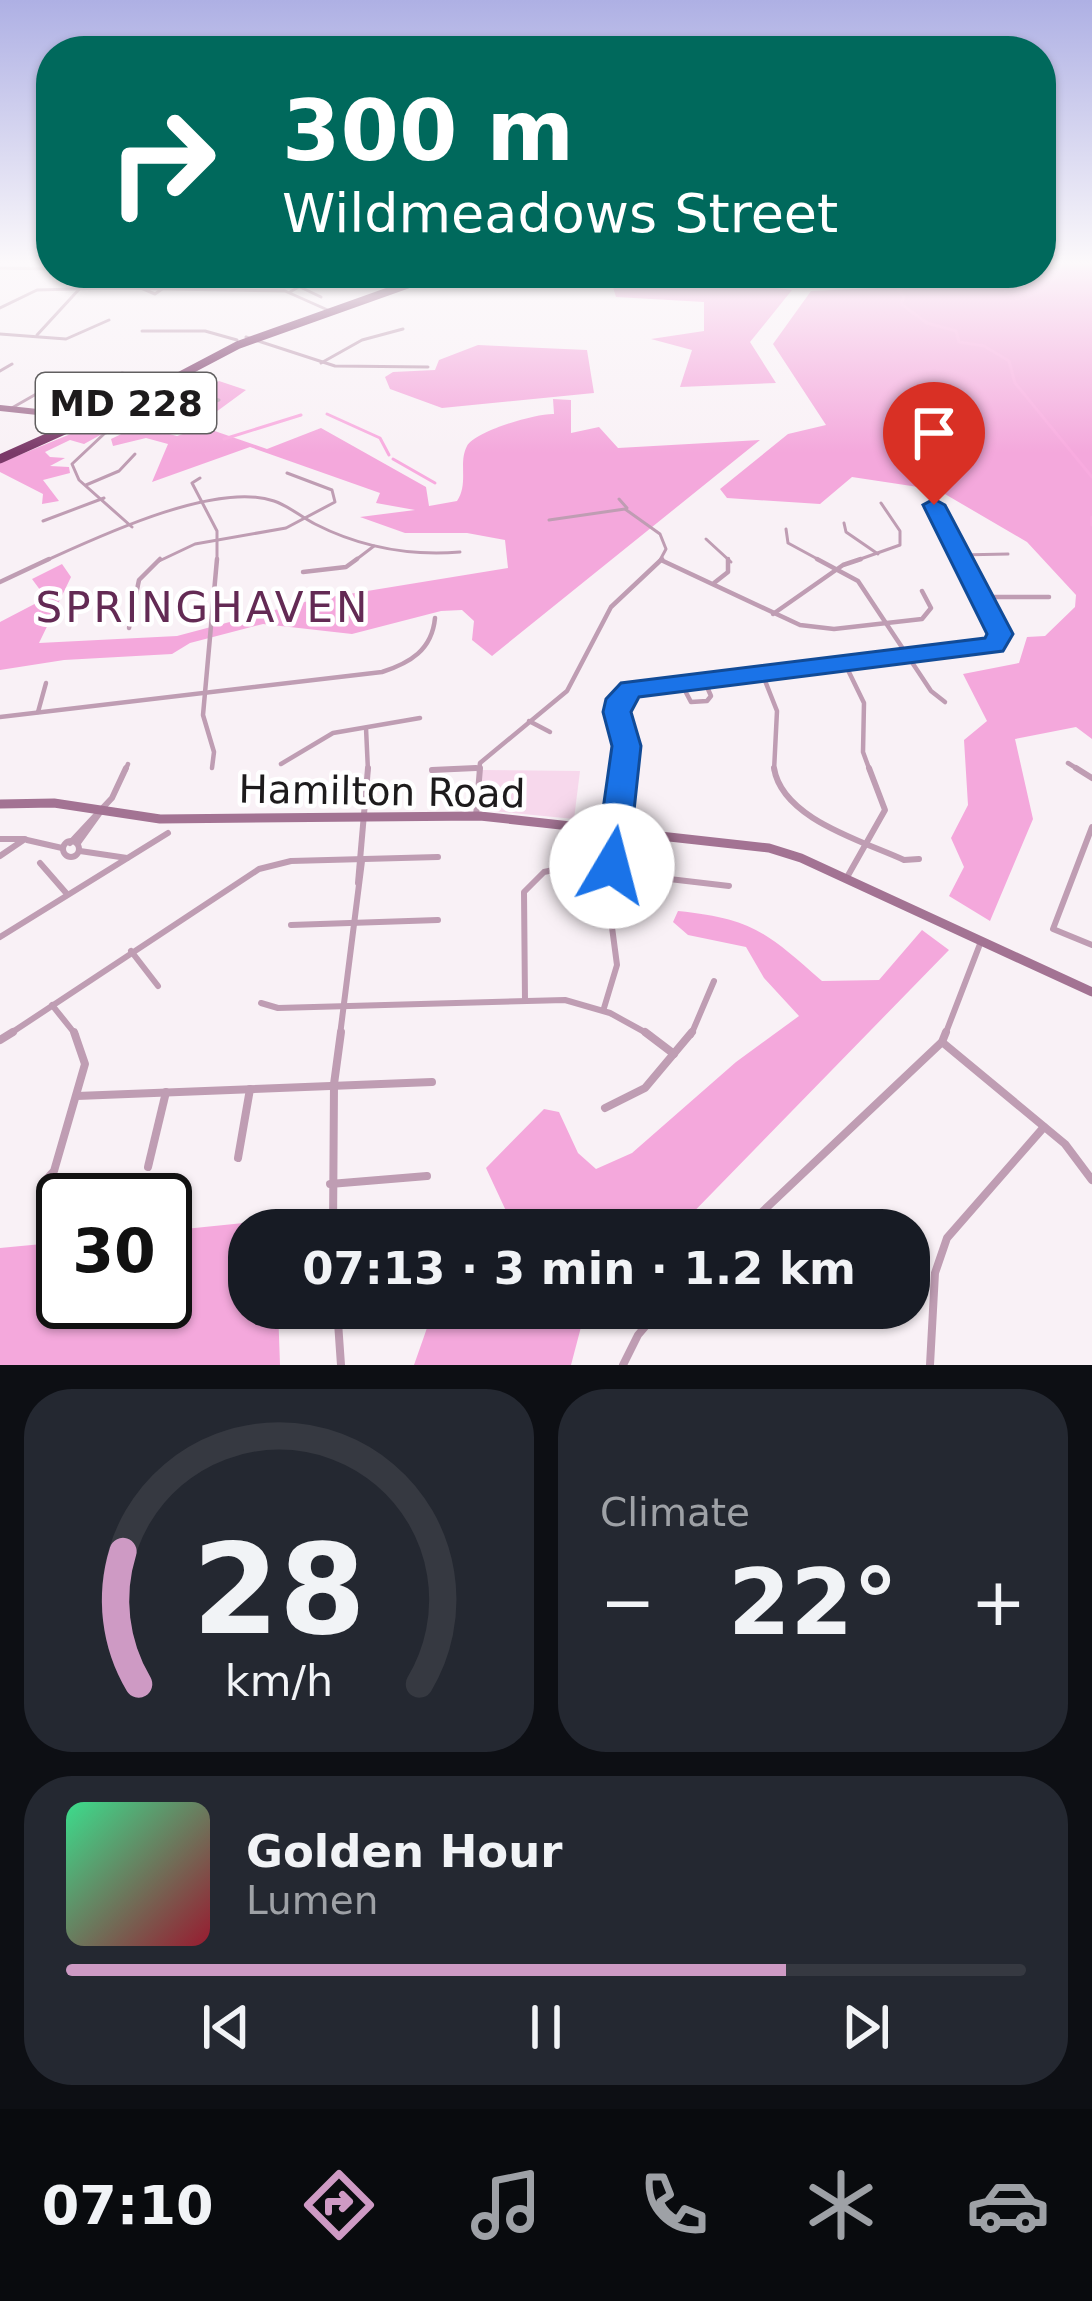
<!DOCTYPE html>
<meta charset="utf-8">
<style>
:root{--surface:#171b24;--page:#242831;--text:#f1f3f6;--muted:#9ea1a6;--line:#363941;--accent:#ce9ac4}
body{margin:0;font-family:"DejaVu Sans",sans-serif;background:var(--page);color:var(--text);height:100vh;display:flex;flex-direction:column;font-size:45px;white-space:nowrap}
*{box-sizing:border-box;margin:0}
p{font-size:39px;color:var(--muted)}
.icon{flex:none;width:66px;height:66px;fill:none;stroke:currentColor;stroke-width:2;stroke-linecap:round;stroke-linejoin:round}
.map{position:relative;height:1365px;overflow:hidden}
.drawer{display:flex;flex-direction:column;gap:24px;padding:24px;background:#0d0f14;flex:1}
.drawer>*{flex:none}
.banner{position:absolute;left:36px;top:36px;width:1020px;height:252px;border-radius:48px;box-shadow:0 3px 9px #0004;background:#00695c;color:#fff;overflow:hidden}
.speed{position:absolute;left:36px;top:1173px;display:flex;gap:24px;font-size:60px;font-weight:700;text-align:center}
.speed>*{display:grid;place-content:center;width:156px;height:156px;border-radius:50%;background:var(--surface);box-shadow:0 3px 9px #0004;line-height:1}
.speed .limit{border:6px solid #111;border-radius:18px;background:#fff;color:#111}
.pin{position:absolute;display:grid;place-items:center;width:102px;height:102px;color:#fff;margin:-123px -51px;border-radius:50% 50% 50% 0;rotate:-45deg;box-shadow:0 0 12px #0007}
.pin .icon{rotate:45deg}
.me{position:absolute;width:132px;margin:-66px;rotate:8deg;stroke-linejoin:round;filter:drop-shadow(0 0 9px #0008)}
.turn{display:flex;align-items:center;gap:42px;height:252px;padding:0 48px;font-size:54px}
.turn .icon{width:156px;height:156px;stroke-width:2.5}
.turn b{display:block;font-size:84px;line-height:102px}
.big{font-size:90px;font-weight:700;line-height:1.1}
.drawer .tile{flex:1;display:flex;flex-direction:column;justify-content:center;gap:18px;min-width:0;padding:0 42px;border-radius:48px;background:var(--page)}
.drawer .dial{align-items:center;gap:0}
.dial svg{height:312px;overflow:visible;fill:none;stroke:var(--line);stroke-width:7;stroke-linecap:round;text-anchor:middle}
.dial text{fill:var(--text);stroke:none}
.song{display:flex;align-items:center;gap:36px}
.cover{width:144px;height:144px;border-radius:18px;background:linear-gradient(135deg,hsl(150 70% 55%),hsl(350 70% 35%))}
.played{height:12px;border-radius:6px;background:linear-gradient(90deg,var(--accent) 75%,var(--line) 75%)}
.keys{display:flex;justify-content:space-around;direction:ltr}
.heat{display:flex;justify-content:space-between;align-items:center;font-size:66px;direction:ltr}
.drawer .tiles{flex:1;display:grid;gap:24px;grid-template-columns:1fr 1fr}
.tile:last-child{grid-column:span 2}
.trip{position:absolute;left:228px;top:1209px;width:702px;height:120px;border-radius:48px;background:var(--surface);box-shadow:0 3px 9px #0004;font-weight:700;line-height:120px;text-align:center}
.menu{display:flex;height:192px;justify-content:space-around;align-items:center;background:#090b0e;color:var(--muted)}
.menu .icon{width:84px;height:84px}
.menu .selected{color:var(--accent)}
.menu b{font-size:54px;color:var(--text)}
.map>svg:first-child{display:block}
.green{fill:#f7d8ec}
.forest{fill:#f4a8dc}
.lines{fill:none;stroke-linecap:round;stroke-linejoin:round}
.stream{stroke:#f8abdf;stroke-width:3}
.street-far3{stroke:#bf9db3;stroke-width:3}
.street-far2{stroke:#bf9db3;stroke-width:4.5}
.street-far1{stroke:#bf9db3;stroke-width:6}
.street{stroke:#bf9db3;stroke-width:8}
.secondary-far1{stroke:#a37393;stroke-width:6}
.secondary{stroke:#a37393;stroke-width:9}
.highway-far1{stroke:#7b3969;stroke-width:8}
.highway{stroke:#7b3969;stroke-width:9}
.route{fill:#1a73e8;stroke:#114b97;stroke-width:3}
.labels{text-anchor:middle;stroke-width:9;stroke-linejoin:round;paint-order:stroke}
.shield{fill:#fff;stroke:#615f60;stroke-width:3}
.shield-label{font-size:36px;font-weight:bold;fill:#1d1b1c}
.street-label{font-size:39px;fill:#1d1b1c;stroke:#fff}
.neighbourhood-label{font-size:42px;letter-spacing:3px;fill:#632a54;stroke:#fff}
</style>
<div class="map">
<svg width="1092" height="1365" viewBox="0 0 1092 1365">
<rect width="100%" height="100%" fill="#f9f1f6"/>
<polygon class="green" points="482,770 580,771 574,819 482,810"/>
<g class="forest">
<polygon points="1041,262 1092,262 1092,739 1076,727 1015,739 1033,819 990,921 949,896 964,867 951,838 968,805 964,740 987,721 963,674 1019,663 1027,637 1045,636 1075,607 1076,595 1027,542 938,490 852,477 820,504 727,498 720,489 788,434 826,425 773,344 811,291 877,288 865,273 1041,273"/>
<polygon points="729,282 792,290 750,342 776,383 680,387 692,350 651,339 704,331 704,302 616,297 612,284"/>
<polygon points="478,345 587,350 594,393 442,408 390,389 385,377 393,372 435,370 439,360"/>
<polygon points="219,381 246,390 201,423 151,405 125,418 117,413 154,395 197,407 180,402"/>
<path d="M 553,399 L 571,400 L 571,433 L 599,427 L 618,448 L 760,440 L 492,656 L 472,640 L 474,621 L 462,610 L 441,611 L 352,634 L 263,624 L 190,643 L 172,654 L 64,660 L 0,670 L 0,622 L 46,598 L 32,579 L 62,564 L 71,577 L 39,643 L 177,636 L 312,600 L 508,568 L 505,540 L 467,533 L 405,533 L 360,517 L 415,510 L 376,503 L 380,493 L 250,447 L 152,482 L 168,444 L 146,438 L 113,446 L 111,439 L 138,426 L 177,436 L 203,427 L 267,449 L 321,428 L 426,487 L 429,506 L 457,501 C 469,483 458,463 467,446 C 475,431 537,413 554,414 Z"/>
<polygon points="90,426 104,433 84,444 70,440 45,452 50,457 65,458 50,466 69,467 70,473 43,480 59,501 42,504 43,494 0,472 0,463"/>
<path d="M 678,911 C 754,919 767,933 822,981 L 879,980 L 922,930 L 949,950 L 676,1230 L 492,1230 L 507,1213 L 486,1168 L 544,1109 L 559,1112 L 578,1153 L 596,1169 L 632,1153 L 736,1062 L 799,1016 L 764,978 L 746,947 L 688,935 L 673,922 Z"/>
<polygon points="274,1220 274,1230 249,1230 249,1308 278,1308 280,1365 0,1365 0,1248 63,1242 63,1302 165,1302 165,1231"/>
<polygon points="434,1308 599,1308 581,1327 571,1365 414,1365"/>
</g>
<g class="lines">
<g class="stream">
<polyline points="912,273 907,277 908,287 898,290 904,297 901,304 927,323 956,331 959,342 984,346 1009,361 1015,383 1092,477"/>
<polyline points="327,414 380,438 389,455"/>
<polyline points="224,439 301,415"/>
<polyline points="393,459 435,483"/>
<polyline points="1092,517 1092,525"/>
</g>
<g class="street-far3">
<polyline points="0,268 51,269"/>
<polyline points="356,273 382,278"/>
<polyline points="605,273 727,274 774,283 842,282 849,273"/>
<polyline points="298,286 321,297"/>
<polyline points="141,288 155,294 162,289"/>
<polyline points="290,292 322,273"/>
<polyline points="0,308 37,290 110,288 285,291 330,311"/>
<polyline points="142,331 205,331 237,340"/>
<polyline points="0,334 66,339 109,320"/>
<polyline points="37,335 94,273"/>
<polyline points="246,337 335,366 428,367"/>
<polyline points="321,363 362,340 403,329"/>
<polyline points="0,371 12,364"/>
<polyline points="122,373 155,381"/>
<polyline points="143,378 134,383 145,387"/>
<polyline points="173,383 195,389"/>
<polyline points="47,388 120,400"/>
<polyline points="150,391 188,405 204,405"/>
<polygon points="214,399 219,400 204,405"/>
<polyline points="10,409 66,377"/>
<polyline points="74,415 112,398"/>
<polyline points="90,421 112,430"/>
<polyline points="200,478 192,483 217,531 217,562"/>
<polyline points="86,485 119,471 135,454"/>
<polyline points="619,499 627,508"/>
<polyline points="936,502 934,509 961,562"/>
<polyline points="549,520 625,509 660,534 666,549 659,562"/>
<polyline points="43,521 104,498"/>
<polyline points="844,523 846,532 878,554"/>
<polyline points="132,527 79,480 72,464 105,433 149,422"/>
<polyline points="786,529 788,543 823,562"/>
<polyline points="706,539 731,562"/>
<polyline points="959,555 1008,554"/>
<path d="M 43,562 C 98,537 215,481 274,501 C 289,506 301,517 315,524 C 360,547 410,556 460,552"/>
<polyline points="157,562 195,544 286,528 335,502 332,490 287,473"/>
<polyline points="353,562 374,546"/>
<polyline points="852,562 900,545 900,531 881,503"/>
</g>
<g class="street-far2">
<polyline points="817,559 858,581 931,691 945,702"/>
<polyline points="661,560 800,625 834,629 922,619 931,608 922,591"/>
<polyline points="303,572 346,567 357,559"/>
<polyline points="0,582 49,559"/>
<polyline points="714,583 728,572 728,559"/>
<polyline points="982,597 1049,597"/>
<polyline points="773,614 843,565 861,559"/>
<polyline points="129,628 139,580 160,559"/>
<polyline points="846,666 864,703 863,752 870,771"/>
<polyline points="762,673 777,711 774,771"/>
<polyline points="682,685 691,702 707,701 711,696 704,680"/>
<polyline points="38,712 46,683"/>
<path d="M 0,717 L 382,672 C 410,663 432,650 435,618"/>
<polyline points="529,721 550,732"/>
<polyline points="366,728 368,771"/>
<polyline points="1068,763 1081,771"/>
<polyline points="281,764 333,733 420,718"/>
<polyline points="212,768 214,752 203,715 217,559"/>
<polyline points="432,770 478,768"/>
<polyline points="125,771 128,764"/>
<polyline points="479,771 480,763 567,691 611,607 662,559"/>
<path d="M 624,771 C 627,742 608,710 631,689 L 994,646 L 999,634 L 960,559"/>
</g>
<g class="street-far1">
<path d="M 774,768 C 782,819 863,841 904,860 L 919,859"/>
<polyline points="1076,768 1092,778"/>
<polyline points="432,770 476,768"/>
<polyline points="476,816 480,768"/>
<polyline points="1092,827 1053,929 1092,945"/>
<polyline points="0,839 25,839 0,856"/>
<polyline points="27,840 62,848"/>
<circle cx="71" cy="849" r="8"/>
<polyline points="70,843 112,798 126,768"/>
<polyline points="78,843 101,811"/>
<polyline points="80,851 127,858"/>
<polyline points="40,863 67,894"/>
<polyline points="846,879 885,810 869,768"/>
<polyline points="358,883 368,768"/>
<polyline points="291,925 438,920"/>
<polyline points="0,937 168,833"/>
<polyline points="131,951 158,986"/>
<polyline points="525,1001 524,892 544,872 567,867 729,886"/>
<polyline points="261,1003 278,1008 565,1000 610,1013 650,1035"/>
<polyline points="52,1005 76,1035"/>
<polyline points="604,1008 617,965 608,897 624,768"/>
<polyline points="8,1035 259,869 291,861 438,857"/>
<polyline points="340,1035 362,861"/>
<polyline points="691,1035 714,981"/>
<polyline points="945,1035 980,944"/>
</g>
<g class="street">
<polyline points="645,1032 674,1054"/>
<polyline points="0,1040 13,1032"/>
<polyline points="942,1042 1065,1144 1092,1180"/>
<polyline points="77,1096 432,1082"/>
<polyline points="605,1108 645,1088 692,1032"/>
<polyline points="238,1158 250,1089"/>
<polyline points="148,1167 166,1092"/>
<polyline points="45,1181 54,1171 85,1064 74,1032"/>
<polyline points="330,1184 427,1176"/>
<polyline points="333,1230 334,1084 341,1032"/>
<polyline points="743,1230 942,1042 946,1032"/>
<polyline points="337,1308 341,1365"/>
<polyline points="623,1365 638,1335 661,1308"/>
<polyline points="930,1365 935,1273 947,1238 1044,1127"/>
</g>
<polyline class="secondary-far1" points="0,408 84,417"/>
<polyline class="secondary" points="0,804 54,803 160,819 480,816 769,848 801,858 1092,992"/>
<polyline class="highway-far1" points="141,396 238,345 440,273"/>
<polyline class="highway" points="0,459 147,393"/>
</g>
<linearGradient id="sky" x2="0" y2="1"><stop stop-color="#aeb0e4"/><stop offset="0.58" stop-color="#fcf9fb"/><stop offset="1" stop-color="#fcf9fb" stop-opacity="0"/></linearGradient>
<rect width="1092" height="453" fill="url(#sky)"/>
<polygon class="route" points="934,499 945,505 1013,634 1003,651 639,697 631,712 641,746 628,866 623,875 612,878 600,875 595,866 612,746 603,712 606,699 621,683 985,638 987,634 923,505"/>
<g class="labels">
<rect class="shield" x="36" y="373" width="180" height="60" rx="9"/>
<g class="shield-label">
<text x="126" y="416">MD 228</text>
</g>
<g class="street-label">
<text transform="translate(382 791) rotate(1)" y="14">Hamilton Road</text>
</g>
<g class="neighbourhood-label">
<text x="203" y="622">SPRINGHAVEN</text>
</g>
</g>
</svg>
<div class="speed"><div class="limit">30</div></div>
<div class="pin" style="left:934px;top:505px;background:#d93025"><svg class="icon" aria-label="arrive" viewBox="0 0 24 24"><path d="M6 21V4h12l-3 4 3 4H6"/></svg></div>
<svg class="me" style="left:612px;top:866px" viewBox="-20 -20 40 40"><circle r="19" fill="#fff"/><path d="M0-13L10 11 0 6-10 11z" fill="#1a73e8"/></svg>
<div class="trip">07:13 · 3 min · 1.2 km</div>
<div class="banner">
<div class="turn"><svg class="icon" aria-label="right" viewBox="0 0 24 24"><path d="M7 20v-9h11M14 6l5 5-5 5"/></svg><div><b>300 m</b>Wildmeadows Street</div></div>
</div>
</div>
<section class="drawer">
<div class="tiles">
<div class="tile dial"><svg viewBox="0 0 100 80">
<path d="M14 69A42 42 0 1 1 86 69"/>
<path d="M14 69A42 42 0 0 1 10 35" stroke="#ce9ac4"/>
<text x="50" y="56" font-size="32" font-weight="700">28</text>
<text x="50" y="72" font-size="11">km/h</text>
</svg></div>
<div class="tile"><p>Climate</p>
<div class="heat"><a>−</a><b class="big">22°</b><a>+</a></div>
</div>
<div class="tile">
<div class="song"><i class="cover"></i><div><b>Golden Hour</b><p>Lumen</p></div></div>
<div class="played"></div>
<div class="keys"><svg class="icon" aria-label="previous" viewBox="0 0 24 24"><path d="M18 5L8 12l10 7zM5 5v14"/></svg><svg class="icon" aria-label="pause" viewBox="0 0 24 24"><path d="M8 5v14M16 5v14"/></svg><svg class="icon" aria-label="next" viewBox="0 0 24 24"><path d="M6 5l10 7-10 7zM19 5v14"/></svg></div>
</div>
</div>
</section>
<nav class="menu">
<b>07:10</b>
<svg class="icon selected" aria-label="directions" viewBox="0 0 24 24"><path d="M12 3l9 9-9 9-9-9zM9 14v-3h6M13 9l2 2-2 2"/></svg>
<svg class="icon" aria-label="music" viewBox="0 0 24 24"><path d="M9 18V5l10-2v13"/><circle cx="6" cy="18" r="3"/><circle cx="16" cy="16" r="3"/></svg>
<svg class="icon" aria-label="phone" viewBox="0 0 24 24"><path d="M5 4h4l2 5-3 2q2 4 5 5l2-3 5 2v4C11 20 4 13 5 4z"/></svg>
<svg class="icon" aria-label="climate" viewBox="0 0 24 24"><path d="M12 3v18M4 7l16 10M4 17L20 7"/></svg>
<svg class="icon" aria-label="car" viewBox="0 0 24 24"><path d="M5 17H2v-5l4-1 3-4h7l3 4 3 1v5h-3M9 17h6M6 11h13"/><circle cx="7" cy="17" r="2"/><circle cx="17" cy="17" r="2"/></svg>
</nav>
